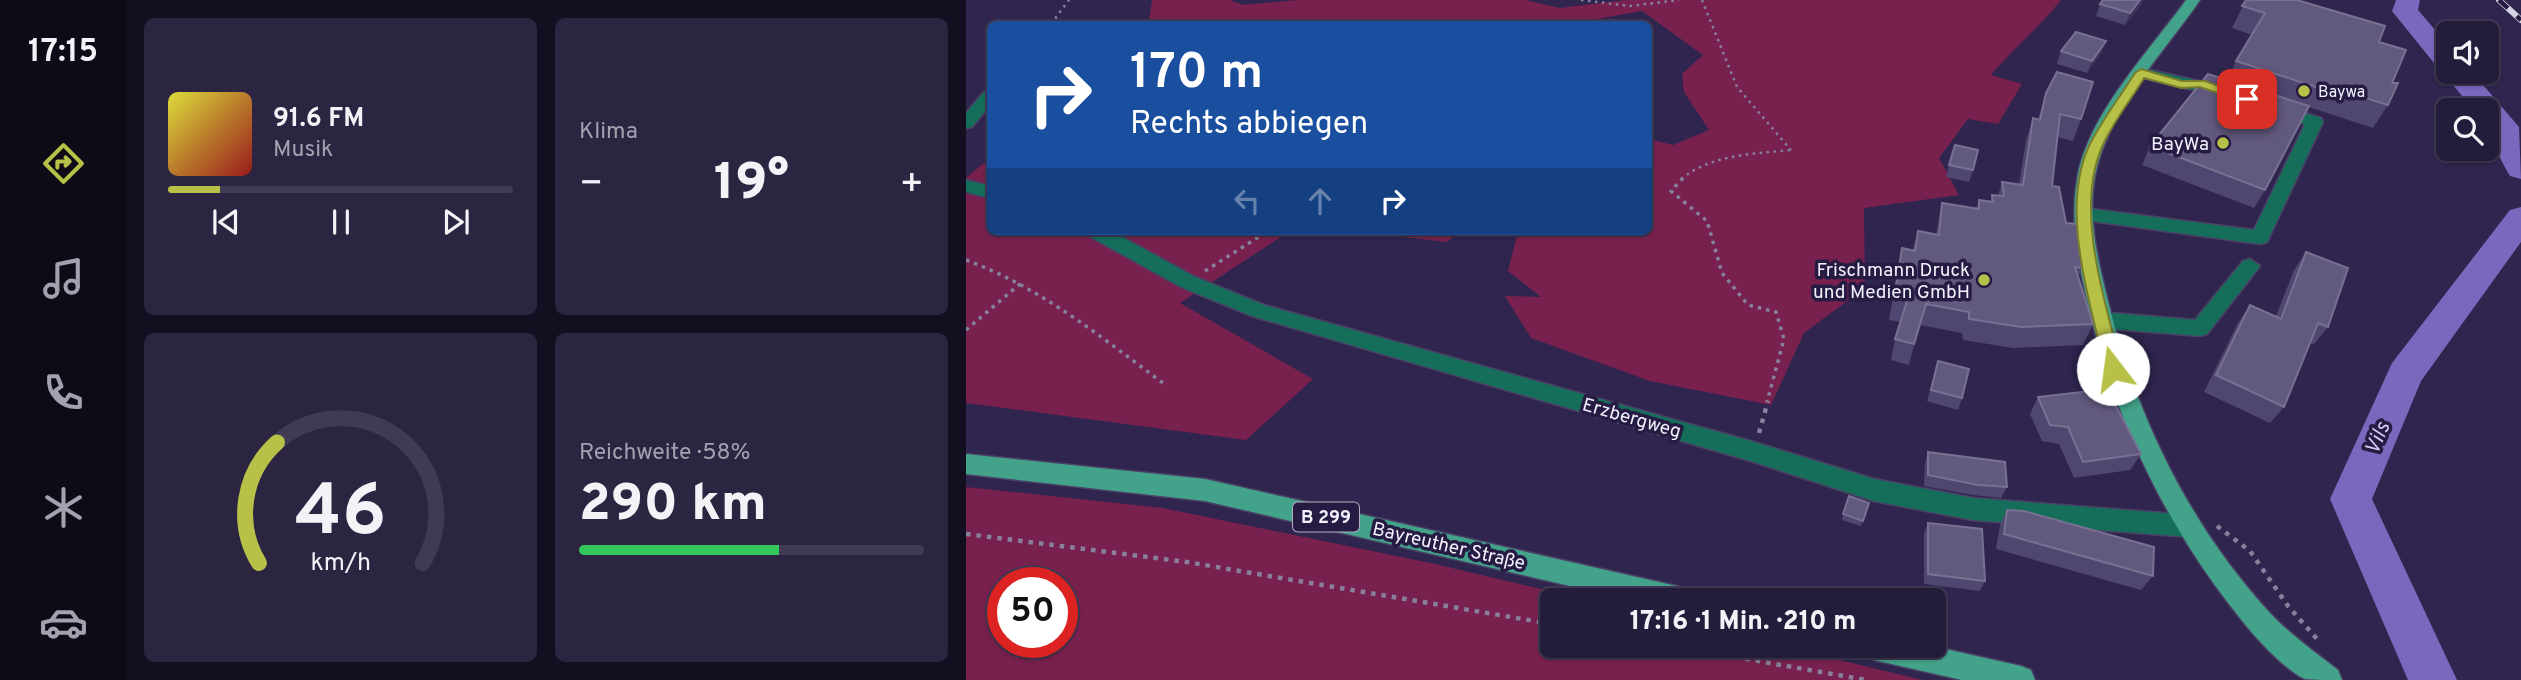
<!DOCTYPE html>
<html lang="de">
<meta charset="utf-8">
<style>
:root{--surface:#231c3a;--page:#2b2542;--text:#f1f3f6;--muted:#a3a1af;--line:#403a54;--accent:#b8c147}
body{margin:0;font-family:Overpass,sans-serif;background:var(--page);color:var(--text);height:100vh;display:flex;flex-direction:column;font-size:26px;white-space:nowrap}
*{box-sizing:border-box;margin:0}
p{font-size:23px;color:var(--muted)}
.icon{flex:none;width:38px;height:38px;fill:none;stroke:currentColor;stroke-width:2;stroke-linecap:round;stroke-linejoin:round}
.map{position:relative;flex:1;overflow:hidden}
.sheet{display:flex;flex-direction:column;gap:18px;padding:18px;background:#130f20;width:840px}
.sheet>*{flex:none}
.banner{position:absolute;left:21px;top:21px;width:665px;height:214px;border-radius:10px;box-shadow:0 2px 5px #0004,0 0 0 2px var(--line);background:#1a4fa0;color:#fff;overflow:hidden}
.buttons{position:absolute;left:1470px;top:21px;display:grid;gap:14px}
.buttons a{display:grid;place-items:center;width:63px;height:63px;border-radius:10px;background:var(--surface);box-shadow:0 2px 5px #0004,0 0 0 2px var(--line);font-size:35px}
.speed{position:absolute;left:21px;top:567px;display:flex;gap:14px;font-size:35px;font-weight:700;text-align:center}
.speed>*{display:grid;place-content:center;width:91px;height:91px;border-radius:50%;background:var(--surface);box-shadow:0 2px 5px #0004,0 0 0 2px var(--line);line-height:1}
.speed .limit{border:10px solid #d22;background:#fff;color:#111}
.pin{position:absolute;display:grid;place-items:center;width:60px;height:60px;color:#fff;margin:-30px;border-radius:14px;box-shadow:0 4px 10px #0006}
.me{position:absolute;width:77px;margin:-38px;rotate:345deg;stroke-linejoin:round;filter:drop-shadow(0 0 5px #0008)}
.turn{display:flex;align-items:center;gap:24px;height:147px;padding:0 28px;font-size:32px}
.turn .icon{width:91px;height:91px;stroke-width:2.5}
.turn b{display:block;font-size:49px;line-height:60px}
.lanes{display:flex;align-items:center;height:66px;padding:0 28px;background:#0003;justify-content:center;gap:35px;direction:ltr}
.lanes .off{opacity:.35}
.big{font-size:52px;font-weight:800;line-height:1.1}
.sheet .widget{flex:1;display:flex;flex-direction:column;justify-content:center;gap:10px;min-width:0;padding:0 24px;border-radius:10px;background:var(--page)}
.sheet .dial{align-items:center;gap:0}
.dial svg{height:182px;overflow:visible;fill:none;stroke:var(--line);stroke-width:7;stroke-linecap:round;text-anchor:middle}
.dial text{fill:var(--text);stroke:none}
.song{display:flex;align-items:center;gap:21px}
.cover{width:84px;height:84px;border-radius:10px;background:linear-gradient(135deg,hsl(60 70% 55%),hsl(0 70% 35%))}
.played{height:7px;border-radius:4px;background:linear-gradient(90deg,var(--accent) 15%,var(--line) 15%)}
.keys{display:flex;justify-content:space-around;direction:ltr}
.heat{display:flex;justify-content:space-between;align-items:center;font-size:38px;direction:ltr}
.charge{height:10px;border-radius:5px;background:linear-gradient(90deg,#34c759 58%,var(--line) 0)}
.sheet .tiles{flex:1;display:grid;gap:18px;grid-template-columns:repeat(2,1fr)}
.trip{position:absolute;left:574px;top:588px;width:406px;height:70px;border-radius:10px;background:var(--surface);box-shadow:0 2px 5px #0004,0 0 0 2px var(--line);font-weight:800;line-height:70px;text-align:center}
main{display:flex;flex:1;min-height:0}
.tabs{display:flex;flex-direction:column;width:126px;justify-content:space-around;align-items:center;background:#0e0b17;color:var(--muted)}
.tabs .icon{width:49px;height:49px}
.tabs .active{color:var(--accent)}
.tabs b{font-size:32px;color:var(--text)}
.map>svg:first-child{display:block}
.green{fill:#78214e;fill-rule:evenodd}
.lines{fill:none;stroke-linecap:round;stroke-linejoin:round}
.river{fill:#7c67be;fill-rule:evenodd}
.minor-casing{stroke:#4a4166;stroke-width:3}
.major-casing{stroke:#4a4166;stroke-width:3}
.path-far2{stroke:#88819d;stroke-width:2.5;stroke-dasharray:2.5 4.5;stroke-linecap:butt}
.path-far1{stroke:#88819d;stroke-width:3.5;stroke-dasharray:3.5 5;stroke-linecap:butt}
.path{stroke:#88819d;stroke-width:4.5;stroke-dasharray:4.5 6;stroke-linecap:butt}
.minor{fill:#156e5a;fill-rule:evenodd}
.major{fill:#43a38a;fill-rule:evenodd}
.rail-casing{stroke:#d5d2e1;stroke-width:6}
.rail{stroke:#251b43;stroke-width:4.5;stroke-dasharray:12;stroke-linecap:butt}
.wall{fill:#504770}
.shaded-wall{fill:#3c325c}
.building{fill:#62597e;stroke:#787192;stroke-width:2}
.route{fill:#b8c147;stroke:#787d2e;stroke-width:2}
.poi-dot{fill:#b8c147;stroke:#251b43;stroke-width:2.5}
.labels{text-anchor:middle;stroke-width:7;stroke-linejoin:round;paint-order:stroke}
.far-poi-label{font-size:16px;fill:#f2f0fb;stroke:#251b43;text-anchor:start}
.shield{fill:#251b43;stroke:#b4b0c4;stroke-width:2}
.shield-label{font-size:18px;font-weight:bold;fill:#f2f0fb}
.poi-label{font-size:19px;fill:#f2f0fb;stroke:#251b43;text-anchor:end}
.street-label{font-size:19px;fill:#f2f0fb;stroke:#251b43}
.water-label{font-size:21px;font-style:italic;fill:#d3cbfa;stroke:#251b43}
</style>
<main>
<nav class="tabs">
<b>17:15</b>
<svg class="icon active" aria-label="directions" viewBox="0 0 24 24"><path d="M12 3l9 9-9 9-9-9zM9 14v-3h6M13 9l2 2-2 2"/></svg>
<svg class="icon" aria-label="music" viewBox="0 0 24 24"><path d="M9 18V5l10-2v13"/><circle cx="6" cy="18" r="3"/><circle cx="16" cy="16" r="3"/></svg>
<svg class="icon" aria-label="phone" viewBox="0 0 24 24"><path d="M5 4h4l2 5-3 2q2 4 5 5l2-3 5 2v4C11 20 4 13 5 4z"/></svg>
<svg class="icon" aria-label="climate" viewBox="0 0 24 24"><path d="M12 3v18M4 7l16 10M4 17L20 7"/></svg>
<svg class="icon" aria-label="car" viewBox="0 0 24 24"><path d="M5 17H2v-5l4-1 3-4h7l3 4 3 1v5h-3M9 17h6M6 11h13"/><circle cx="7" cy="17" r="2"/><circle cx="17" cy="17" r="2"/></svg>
</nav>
<section class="sheet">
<div class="tiles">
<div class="widget">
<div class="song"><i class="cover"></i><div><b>91.6 FM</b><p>Musik</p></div></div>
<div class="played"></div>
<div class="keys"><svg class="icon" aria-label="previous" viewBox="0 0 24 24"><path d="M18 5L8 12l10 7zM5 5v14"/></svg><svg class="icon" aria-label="pause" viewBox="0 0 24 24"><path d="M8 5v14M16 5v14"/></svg><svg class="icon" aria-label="next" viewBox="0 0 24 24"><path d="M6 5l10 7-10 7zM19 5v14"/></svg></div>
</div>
<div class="widget"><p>Klima</p>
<div class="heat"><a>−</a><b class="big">19°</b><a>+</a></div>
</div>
<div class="widget dial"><svg viewBox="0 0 100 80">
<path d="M14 69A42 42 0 1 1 86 69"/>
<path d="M14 69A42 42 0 0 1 22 16" stroke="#b8c147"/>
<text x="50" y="56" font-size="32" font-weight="700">46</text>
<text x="50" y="72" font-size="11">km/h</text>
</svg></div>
<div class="widget"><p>Reichweite · 58%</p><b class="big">290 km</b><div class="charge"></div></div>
</div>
</section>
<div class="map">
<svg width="1555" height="680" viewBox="0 0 1555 680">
<rect width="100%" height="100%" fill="#2f254e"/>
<g class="green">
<path d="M 186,0 L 264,0 L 277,5 L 332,0 L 559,0 L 594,8 L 660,0 L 1095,0 C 1074,27 1047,48 1025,75 L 1056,84 L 1032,124 L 1002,119 L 973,158 L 993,195 L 898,208 L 899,288 L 838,333 L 805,405 L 684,381 L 565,338 L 539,296 L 575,297 L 542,271 L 552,231 L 682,231 L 683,139 L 707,145 L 743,130 L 718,92 L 716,74 L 737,55 L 676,11 L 602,24 L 183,24 Z"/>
<polygon points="24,158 24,231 324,231 214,303 347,379 280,440 0,403 0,178"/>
<polygon points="494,231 481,242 419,235 341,232"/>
<path d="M 0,487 L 197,508 L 469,564 L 622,600 L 586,600 L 586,646 L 816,646 L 956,680 L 0,680 ZM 37,583 L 96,583 L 96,642 L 37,642 Z"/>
</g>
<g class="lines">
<g class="river">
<path d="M 1430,0 L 1454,0 L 1452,10 L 1482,45 L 1482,72 L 1506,72 L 1553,127 L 1555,179 L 1544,176 C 1533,158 1521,131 1521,110 L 1508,110 L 1481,78 L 1479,69 L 1472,68 L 1426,11 Z"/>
<polygon points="1555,207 1555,242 1455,381 1406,499 1491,680 1442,680 1364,499 1426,363 1544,210"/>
</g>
<g class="minor-casing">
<g id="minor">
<polygon points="1175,68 1256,86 1269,93 1261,98 1169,76 1169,70"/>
<polygon points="24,90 24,105 6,127 0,128 0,113 18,92"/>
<polygon points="1312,105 1355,118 1357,122 1301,242 1294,244 1118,220 1109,214 1118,208 1288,230 1339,124 1306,114 1304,110"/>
<polygon points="0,180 24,186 24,198 0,192"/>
<polygon points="121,231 145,231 229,277 298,305 788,442 908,479 1007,498 1223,515 1232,518 1235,526 1232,534 1223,537 1007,520 908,501 788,462 286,316 215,287 123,236"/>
<polygon points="1284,259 1294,266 1241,334 1234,336 1134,328 1127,326 1124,320 1127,314 1134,312 1229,320 1277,261"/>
</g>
</g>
<g class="major-casing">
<g id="major">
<path d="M 1220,0 L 1234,0 C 1197,54 1142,109 1129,176 C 1121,217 1132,261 1142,301 C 1170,415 1223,525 1303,612 C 1323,634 1349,652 1372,670 L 1376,680 C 1366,680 1348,680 1339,679 C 1316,668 1286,634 1270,613 C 1198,522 1147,415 1121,300 C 1112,261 1104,220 1111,180 C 1121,115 1183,52 1220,0 Z"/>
<polygon points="0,454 239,479 715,587 724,591 728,600 664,600 239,501 0,474"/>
<polygon points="895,646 966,646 1055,666 1065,670 1069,680 996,680 908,660 898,656"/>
</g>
</g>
<g class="path-far2">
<polyline points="615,0 664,6 713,0"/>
<polyline points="736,0 771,87 825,150"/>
<polyline points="85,24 103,0"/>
<path d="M 715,179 C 747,154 786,154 825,150"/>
</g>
<g class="path-far1">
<polyline points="717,178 705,191 741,221 756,273 782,305 810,312 818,339 801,402"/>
<path d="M 0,260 C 76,288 136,338 201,386"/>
<polyline points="239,271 302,231"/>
<polyline points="0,330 55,283"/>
</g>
<g class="path">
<polyline points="793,433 802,401"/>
<polyline points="1251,526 1284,551 1322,606 1351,639"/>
<polyline points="0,534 221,562 586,624"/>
<polyline points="707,646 900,680"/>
</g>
<use href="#minor" class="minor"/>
<use href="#major" class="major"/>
<g class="rail-casing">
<polyline id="rail" points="1533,0 1555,20"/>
</g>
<use href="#rail" class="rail"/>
</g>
<g class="wall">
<polygon points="1137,0 1177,0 1176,4 1159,25 1130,16 1134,4"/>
<polygon points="1280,0 1413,42 1426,83 1422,105 1407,128 1343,107 1299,190 1288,208 1176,165 1184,146 1261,80 1270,61 1286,35 1266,28"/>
<polygon points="1140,41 1135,53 1121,73 1091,64 1095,51"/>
<polygon points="1080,93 1115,119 1107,141 1091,137 1086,186 1116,268 1112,278 1127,324 1117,345 1047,348 997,340 996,333 954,325 943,365 925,360 929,339 935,322 923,320 936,248 947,250 952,231 970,234 976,203 1010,208 1013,200 1024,202 1026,195 1032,196 1036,182 1053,184 1060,140 1067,118 1072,119"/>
<polygon points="983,165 1007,170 1003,182 980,177"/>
<polygon points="1340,252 1362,327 1348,344 1344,343 1318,407 1304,423 1238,392 1272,323 1284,305 1310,316 1328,270"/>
<polygon points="972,361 996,398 992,410 961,401"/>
<polygon points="1072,397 1175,454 1164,470 1108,478 1093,444 1076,441 1064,414"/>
<polygon points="962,452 1041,487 1035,498 1007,495 958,486 959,463"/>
<polygon points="903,503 895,526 876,520 877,514"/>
<polygon points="1041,510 1187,576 1175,590 1030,549 1034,525"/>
<polygon points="962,523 1019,581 1014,591 958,584 958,533"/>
</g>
<g class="shaded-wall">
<polygon points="1174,0 1177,0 1176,4 1159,25 1164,13"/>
<polygon points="1140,41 1135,53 1121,73 1126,61"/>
<polygon points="960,304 954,325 943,365 948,344"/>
</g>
<g class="building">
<polygon points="1137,0 1174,0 1164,13 1134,4"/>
<polygon points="1280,0 1331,0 1419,26 1413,42 1440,50 1426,83 1432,83 1422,105 1355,84 1353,88 1270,61 1299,13 1276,6"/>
<polygon points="1110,32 1140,41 1126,61 1095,51"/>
<polygon points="1091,72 1127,82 1115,119 1094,114 1086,186 1093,187 1100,223 1111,224 1116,268 1109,267 1127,324 1055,327 1003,319 1003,312 960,304 948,344 929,339 941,301 928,298 936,248 949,251 952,231 973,235 976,203 1013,209 1013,200 1027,202 1026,195 1038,196 1036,182 1057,185 1067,118 1074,120 1080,93"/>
<polygon points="1242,74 1343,106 1299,190 1184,146"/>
<polygon points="989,145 1012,150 1007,170 983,165"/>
<polygon points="1340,252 1382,268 1362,327 1352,323 1318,407 1250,375 1284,305 1315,319"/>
<polygon points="972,361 1003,369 996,398 965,390"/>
<polygon points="1141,389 1175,454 1117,462 1102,427 1084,425 1072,397"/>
<polygon points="962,452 1039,462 1041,487 1012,485 962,475"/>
<polygon points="883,496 903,503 897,521 877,514"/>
<polygon points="1041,510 1058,511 1188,547 1187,576 1038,534"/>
<polygon points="962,523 1016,529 1019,581 962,574"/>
</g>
<path class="route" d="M 1175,69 L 1216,81 L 1239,81 L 1287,99 L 1281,103 L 1234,87 L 1215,88 L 1178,78 C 1165,100 1146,123 1136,147 C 1108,212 1140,303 1156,369 L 1147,375 L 1139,369 C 1125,303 1093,211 1123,146 C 1135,121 1154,97 1169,73 Z"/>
<g class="poi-dot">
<circle cx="1338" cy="91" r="7"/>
<circle cx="1257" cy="143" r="7"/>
<circle cx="1018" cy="280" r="7"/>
</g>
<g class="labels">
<g class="far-poi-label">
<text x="1352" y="97">Baywa</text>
</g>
<rect class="shield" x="327" y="502.5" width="66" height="29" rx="5"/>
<g class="shield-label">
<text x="360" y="523">B 299</text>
</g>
<g class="poi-label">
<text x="1243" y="150">BayWa</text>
<text x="1004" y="276">Frischmann Druck<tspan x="1004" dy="22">und Medien GmbH</tspan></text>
</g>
<g class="street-label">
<text transform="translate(666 417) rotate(16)" y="7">Erzbergweg</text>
<text transform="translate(483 545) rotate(13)" y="7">Bayreuther Straße</text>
</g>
<g class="water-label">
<text transform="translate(1411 438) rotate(-67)" y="7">Vils</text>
</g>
</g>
</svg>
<div class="buttons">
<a><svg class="icon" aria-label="sound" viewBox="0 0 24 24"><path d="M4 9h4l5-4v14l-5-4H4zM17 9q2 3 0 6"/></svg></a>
<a><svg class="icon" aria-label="search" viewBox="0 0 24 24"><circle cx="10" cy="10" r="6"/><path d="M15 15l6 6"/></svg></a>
</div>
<div class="speed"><div class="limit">50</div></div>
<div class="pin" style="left:1281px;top:99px;background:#d93025"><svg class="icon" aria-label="arrive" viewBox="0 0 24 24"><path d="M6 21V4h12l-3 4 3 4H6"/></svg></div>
<svg class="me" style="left:1147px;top:369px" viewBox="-20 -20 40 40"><circle r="19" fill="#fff"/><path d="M0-13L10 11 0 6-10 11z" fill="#b8c147"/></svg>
<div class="trip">17:16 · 1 Min. · 210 m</div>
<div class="banner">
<div class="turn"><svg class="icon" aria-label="right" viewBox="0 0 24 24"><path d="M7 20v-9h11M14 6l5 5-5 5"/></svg><div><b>170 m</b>Rechts abbiegen</div></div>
<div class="lanes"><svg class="icon off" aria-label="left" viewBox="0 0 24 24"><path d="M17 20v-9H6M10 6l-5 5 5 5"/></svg><svg class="icon off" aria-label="ahead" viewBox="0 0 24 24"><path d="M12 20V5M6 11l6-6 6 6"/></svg><svg class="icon" aria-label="right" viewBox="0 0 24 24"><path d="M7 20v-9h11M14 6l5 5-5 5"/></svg></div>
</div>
</div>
</main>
